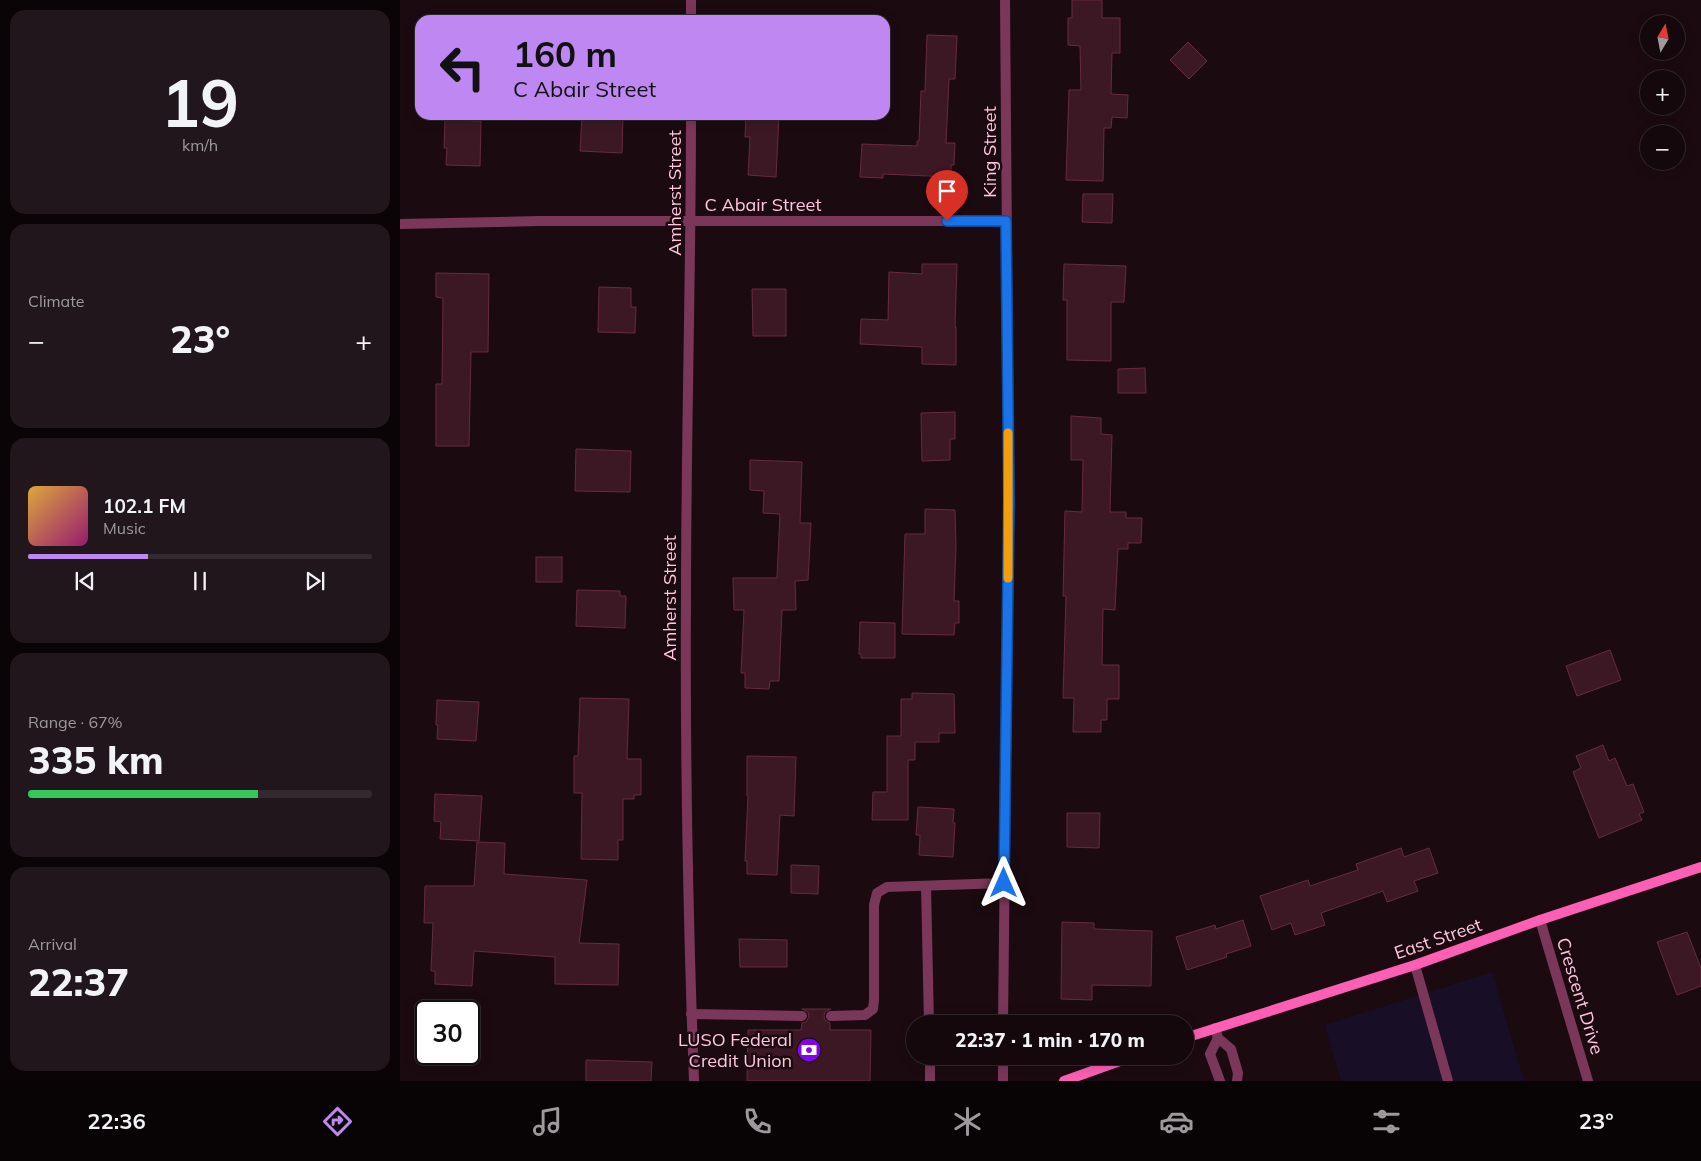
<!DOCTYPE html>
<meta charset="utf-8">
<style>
:root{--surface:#14080d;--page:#21161b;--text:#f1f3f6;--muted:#9d9a9d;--line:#33292e;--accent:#bf87f2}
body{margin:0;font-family:Mulish,sans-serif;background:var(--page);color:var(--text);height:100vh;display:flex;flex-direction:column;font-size:19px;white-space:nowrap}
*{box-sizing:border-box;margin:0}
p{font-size:16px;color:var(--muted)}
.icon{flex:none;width:28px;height:28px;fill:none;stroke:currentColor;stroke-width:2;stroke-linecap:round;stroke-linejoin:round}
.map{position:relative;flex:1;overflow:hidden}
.details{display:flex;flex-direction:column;gap:10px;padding:10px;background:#0b0407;width:400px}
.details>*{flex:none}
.guide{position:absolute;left:15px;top:15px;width:475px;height:105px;border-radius:15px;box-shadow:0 2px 12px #0003,0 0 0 1px var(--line);background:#bf87f2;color:#111;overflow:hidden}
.needle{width:32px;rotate:10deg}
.tools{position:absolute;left:1240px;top:15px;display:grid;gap:10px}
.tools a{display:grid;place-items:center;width:45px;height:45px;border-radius:50%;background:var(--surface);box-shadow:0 2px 12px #0003,0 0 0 1px var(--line);font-size:25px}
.speed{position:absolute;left:15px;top:1000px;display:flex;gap:10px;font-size:25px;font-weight:700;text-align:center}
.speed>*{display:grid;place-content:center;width:65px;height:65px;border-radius:50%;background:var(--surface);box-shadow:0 2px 12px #0003,0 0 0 1px var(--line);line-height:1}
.speed .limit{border:2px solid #111;border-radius:8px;background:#fff;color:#111}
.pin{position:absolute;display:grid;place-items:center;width:42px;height:42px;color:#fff;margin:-51px -21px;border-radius:50% 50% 50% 0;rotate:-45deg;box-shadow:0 0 5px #0007}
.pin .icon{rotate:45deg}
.me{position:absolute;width:55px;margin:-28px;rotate:0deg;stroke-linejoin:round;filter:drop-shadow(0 0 4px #0008)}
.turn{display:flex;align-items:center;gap:18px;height:105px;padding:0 15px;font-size:22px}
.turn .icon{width:65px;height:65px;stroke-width:2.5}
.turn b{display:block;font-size:35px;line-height:42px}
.big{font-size:38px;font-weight:800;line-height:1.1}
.details .tile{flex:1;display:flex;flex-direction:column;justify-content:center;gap:8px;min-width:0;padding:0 18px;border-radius:15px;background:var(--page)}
.details .dial{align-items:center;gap:0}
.dial b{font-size:65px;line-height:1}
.song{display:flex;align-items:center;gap:15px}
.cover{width:60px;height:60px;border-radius:8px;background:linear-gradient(135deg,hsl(40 70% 55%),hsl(320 70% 35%))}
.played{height:5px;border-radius:2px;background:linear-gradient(90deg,var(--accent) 35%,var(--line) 35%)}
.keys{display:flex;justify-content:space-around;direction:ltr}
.heat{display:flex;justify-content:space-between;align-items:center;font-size:28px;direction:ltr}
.charge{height:8px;border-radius:4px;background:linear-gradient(90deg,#34c759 67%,var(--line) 0)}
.trip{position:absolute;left:506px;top:1015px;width:288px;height:50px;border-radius:25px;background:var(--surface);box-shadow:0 2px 12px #0003,0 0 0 1px var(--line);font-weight:800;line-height:50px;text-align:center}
.tabs{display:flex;height:80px;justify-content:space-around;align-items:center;background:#080305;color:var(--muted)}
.tabs .icon{width:35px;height:35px}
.tabs .selected{color:var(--accent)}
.tabs b{font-size:22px;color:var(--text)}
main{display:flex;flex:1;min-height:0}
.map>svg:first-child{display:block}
.green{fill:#180e25}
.building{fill:#3c1825;stroke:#672a40}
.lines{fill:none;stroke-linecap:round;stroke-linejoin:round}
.lane{stroke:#7a375a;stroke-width:10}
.street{stroke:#7a375a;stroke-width:10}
.secondary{stroke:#fc5fb3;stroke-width:10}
.route-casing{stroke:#114b97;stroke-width:12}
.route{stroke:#1a73e8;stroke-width:9}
.slow{stroke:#f59e0b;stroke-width:9}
.labels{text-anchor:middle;stroke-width:5;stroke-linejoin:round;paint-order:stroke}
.street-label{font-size:18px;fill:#fec6df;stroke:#1b0b11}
.poi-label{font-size:18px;fill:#fec6df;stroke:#1b0b11;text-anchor:end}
</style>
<main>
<section class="details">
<div class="tile dial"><b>19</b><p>km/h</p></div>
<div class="tile"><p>Climate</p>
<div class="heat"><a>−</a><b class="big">23°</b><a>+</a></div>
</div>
<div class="tile">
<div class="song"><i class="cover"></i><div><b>102.1 FM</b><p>Music</p></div></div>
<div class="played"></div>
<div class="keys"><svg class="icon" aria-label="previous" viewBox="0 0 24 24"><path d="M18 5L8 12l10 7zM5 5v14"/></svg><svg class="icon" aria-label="pause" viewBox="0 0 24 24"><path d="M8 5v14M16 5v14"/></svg><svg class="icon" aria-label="next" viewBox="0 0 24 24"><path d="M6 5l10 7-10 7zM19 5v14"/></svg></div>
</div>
<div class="tile"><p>Range · 67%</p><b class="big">335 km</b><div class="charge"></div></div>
<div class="tile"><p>Arrival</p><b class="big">22:37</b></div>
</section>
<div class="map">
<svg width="1301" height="1081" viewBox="0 0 1301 1081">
<rect width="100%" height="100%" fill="#1b0b11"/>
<polygon class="green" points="1092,972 1124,1081 941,1081 925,1025"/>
<g class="building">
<polygon points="672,0 702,0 702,18 720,18 720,53 712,53 711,94 728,95 727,118 712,117 711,128 704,128 703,181 666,180 669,90 681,90 680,46 668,45 668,18 672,18"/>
<polygon points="527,35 557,36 555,79 549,79 546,143 555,143 554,165 551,165 551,177 483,174 483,178 460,177 462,144 517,146 517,141 519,141 521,91 525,91"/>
<polygon points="788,42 807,61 789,79 770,60"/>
<polygon points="182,115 223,115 222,153 180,151"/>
<polygon points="346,115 379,115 376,177 348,175 350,137 345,137"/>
<polygon points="45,120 81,121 80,166 46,165 47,148 44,148"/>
<polygon points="683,194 713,194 712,223 682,222"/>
<polygon points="522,264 557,264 555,327 556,327 556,365 522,364 522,347 460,344 461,319 488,320 489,272 522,274"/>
<polygon points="664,264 726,266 724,302 711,302 711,361 667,360 667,300 663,300"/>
<polygon points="36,273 89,274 88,352 71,352 69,446 36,446 36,384 42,384 43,298 36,297"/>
<polygon points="199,287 231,288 231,307 236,307 235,333 198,332"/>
<polygon points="352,289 386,289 386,336 353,336"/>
<polygon points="745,368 746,393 718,393 718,369"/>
<polygon points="555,412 555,439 550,439 550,460 522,461 521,413"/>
<polygon points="671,416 701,418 701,434 712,435 710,512 726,512 726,518 742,518 741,543 728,543 728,549 718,549 715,610 703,609 702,665 719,665 719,699 707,699 707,720 701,720 701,732 673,732 674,698 663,698 666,596 663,596 665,511 682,512 683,460 671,460"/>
<polygon points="176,449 231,451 230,492 175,491"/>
<polygon points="350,460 402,462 400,523 411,523 408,580 395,581 396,610 382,610 379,681 370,681 369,689 345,688 345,673 341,673 344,610 334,610 333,578 377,578 380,514 363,513 364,491 350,490"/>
<polygon points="525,509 555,510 556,546 554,601 559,601 559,623 555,623 554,635 502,634 505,534 525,534"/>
<rect x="136" y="557" width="26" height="25"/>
<polygon points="177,590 220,591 220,596 226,596 225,628 176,626"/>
<polygon points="460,622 495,623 495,658 461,658 461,654 459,654"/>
<polygon points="1210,650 1221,680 1177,696 1166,666"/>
<polygon points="512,693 554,694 555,733 539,733 539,742 515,742 515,760 508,760 508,820 472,820 473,792 487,792 487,736 501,736 501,699 512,699"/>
<polygon points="180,698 229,699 227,759 241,759 241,795 234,795 234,799 223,799 223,840 218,840 218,860 181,859 182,793 174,793 174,756 178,756"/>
<polygon points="37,700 79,702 76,741 37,739 38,725 36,725"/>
<polygon points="1203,745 1209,761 1215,758 1227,786 1233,784 1244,812 1239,814 1242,820 1199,838 1173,772 1181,768 1176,756"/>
<polygon points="347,756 396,757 394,816 380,815 377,875 347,874 347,861 345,861 348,796 347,796"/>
<polygon points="35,794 82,796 79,841 40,839 41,822 34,821"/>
<polygon points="518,807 554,809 553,823 555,823 553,857 519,855 520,835 516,835"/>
<polygon points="667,813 700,813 699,848 667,847"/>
<polygon points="77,842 105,843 104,874 187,880 179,943 219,944 218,985 155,984 155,957 74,951 72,986 35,984 35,971 31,971 33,923 24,923 25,886 74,886"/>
<polygon points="1001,848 1004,857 1029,848 1038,873 1014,881 1018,891 987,902 983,891 921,913 925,925 895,935 891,923 872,930 860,896 908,880 910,886 958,870 956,864"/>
<polygon points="391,865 419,866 418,894 391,893"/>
<polygon points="843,920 851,946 826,954 827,957 787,970 776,937 815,925 816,929"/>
<polygon points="662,922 694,923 694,929 752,931 751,986 692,985 692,1000 661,999"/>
<polygon points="1287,932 1301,968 1301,986 1277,995 1257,942"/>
<polygon points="339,939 387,940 387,967 340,967"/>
<polygon points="402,1009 431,1009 425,1012 424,1016 425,1020 430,1023 430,1030 471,1030 470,1081 347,1081 348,1030 401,1030 402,1023 406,1022 409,1017 408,1012"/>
<polygon points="186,1060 252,1062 251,1081 186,1081"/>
</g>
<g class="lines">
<g class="lane">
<polyline points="526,886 529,1024"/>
<polyline points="1015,965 1048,1081"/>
<polyline points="291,1014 402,1016"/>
<polyline points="431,1016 465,1015 473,1009 474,1000 474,905 477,893 487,887 604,883"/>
<polyline points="815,1028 818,1038 831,1049 838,1073 837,1081"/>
<polyline points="818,1038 810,1054 820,1081"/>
<polyline points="530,1056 530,1081"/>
</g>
<g class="street">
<polyline points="291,20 291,0"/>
<path d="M 291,115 C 291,275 286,435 286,596 C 285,757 288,919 294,1081"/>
<polyline points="0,224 140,221 606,221"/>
<polyline points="1140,920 1188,1081"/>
<polyline points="603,1024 609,499 605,0"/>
<polyline points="603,1081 603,1056"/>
</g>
<g class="secondary">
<polyline points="785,1038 1015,965 1140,920 1301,867"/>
<polyline points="664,1081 734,1056"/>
</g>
</g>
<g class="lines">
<g class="route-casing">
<polyline id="route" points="547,221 606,221 609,499 604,883"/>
</g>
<use href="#route" class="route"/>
<polyline class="slow" points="608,578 608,433"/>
</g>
<defs>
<g id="bank-disc" transform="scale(1.25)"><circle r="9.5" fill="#8104ed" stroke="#1b0b11"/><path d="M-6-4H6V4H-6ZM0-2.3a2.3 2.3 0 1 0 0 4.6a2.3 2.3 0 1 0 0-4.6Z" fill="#fff"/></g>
</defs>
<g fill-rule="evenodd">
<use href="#bank-disc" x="409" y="1050"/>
</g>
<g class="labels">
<g class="street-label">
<text transform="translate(590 152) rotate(-90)" y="6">King Street</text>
<text transform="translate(275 193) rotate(-90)" y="6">Amherst Street</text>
<text x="363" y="211">C Abair Street</text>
<text transform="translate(270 598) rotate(-90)" y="6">Amherst Street</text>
<text transform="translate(1038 939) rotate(-19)" y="6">East Street</text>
<text transform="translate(1180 996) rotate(73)" y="6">Crescent Drive</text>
</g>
<g class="poi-label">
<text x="392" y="1046">LUSO Federal<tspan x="392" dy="21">Credit Union</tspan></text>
</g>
</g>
</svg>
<div class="tools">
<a><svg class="needle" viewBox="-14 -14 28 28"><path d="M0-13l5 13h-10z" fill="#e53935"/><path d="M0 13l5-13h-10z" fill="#9d9a9d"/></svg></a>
<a>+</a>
<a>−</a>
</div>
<div class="speed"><div class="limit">30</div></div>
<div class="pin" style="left:547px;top:221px;background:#d93025"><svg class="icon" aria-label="arrive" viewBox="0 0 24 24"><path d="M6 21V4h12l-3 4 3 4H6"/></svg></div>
<svg class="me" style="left:604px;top:883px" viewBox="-20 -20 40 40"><path d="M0-17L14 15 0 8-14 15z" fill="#1a73e8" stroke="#fff" stroke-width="4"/></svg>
<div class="trip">22:37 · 1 min · 170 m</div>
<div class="guide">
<div class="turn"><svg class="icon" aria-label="left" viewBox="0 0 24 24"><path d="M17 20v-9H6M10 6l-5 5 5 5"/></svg><div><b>160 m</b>C Abair Street</div></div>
</div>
</div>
</main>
<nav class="tabs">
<b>22:36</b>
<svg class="icon selected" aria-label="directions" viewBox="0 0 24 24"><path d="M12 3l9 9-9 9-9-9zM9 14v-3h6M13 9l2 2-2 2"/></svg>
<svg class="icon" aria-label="music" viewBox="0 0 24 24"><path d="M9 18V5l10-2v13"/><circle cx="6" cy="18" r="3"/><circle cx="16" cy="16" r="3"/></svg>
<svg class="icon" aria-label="phone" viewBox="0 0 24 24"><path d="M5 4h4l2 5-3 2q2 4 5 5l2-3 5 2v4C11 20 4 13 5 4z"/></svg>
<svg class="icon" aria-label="climate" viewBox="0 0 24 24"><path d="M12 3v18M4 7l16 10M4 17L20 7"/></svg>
<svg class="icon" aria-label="car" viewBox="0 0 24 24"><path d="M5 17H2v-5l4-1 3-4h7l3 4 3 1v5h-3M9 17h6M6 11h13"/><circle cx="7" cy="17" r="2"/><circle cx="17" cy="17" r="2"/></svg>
<svg class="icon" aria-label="filters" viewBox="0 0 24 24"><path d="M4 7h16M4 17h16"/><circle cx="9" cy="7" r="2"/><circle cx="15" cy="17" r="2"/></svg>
<b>23°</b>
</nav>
